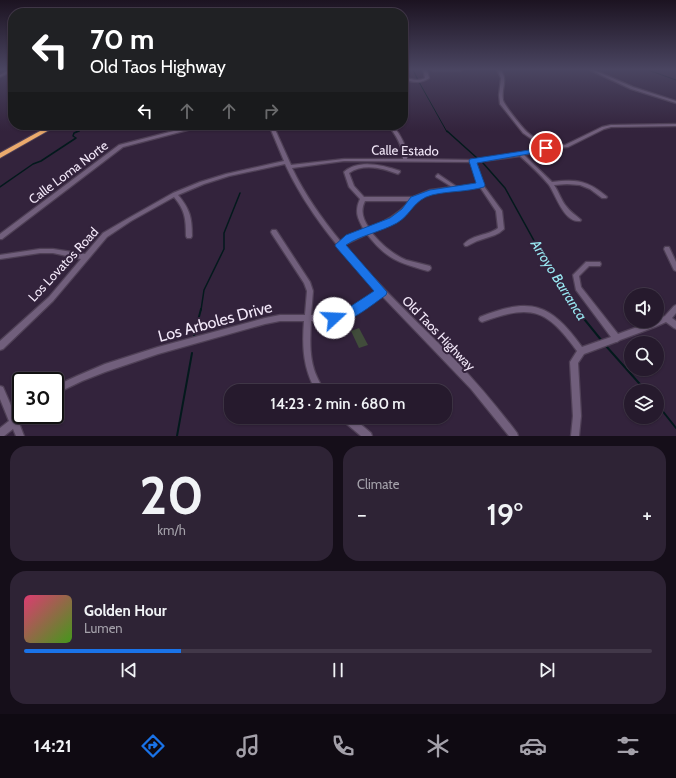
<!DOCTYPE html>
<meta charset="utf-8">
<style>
:root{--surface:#261a2d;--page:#2e2335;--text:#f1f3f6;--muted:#a4a1aa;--line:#423849;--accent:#1a73e8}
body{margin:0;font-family:Cabin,sans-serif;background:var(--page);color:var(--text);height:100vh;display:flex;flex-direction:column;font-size:15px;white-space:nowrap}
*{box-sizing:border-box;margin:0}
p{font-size:13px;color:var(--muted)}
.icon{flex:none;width:22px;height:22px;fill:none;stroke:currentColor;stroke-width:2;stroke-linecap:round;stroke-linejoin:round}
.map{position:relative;height:436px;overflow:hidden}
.panel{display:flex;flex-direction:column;gap:10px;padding:10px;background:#150e19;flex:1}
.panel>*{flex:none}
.guide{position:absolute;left:8px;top:8px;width:400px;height:122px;border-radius:16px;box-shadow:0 1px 3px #0004,0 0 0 1px var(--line);background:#202124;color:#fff;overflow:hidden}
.buttons{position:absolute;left:624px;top:288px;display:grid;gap:8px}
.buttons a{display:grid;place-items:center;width:40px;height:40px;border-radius:50%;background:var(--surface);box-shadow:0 1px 3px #0004,0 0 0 1px var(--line);font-size:20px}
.speed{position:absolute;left:12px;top:372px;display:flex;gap:8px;font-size:20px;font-weight:700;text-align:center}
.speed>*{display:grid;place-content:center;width:52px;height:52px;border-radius:50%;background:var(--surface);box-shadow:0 1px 3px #0004,0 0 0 1px var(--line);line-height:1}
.speed .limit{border:2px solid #111;border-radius:6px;background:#fff;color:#111}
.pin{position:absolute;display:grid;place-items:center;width:34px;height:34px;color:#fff;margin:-17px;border:2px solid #fff;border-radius:50%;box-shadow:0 1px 4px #0007}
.me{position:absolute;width:44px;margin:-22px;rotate:70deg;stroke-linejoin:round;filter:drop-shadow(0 0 3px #0008)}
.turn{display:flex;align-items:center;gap:14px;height:84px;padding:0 16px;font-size:18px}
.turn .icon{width:52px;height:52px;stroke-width:2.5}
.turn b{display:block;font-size:28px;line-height:34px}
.lanes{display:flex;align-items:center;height:38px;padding:0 16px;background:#0003;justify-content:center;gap:20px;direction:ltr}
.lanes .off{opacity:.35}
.big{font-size:30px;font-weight:600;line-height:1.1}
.panel .widget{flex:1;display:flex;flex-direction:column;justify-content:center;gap:6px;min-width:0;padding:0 14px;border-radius:16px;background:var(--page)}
.panel .dial{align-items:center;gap:0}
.dial b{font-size:52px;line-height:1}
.song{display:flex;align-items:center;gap:12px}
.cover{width:48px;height:48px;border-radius:6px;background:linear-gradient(135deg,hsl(340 70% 55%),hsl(100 70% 35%))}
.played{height:4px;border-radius:2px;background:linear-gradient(90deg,var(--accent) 25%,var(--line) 25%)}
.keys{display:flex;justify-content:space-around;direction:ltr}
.heat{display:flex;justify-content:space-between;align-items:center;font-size:22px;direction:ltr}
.panel .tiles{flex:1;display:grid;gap:10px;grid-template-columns:1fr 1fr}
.widget:last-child{grid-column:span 2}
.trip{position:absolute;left:224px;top:384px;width:228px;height:40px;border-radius:16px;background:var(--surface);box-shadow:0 1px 3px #0004,0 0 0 1px var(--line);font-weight:600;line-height:40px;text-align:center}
.dock{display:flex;height:64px;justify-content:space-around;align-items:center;background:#0f0a12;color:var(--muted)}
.dock .icon{width:28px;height:28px}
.dock .selected{color:var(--accent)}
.dock b{font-size:18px;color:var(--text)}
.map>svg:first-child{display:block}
.green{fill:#414c3b}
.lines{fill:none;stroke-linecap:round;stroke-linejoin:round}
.stream-far2{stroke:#03191c;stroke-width:1}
.stream-far1{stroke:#03191c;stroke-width:1.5}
.stream{stroke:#03191c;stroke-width:2}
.minor-casing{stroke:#4f4056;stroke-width:2.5}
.highway-casing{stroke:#4f4056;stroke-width:2}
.minor{fill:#715f7c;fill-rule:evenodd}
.highway{fill:#ebaa6d;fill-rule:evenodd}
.route{fill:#1a73e8;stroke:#114b97}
.labels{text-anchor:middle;stroke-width:4;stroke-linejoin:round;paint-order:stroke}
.street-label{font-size:13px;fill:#f3e8f9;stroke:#33233c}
.water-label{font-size:14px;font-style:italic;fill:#99e8f3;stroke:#33233c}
.near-street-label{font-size:16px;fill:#f3e8f9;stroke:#33233c}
</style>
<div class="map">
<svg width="676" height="436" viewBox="0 0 676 436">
<rect width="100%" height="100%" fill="#33233c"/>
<polygon class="green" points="359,328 368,345 359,348 351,331"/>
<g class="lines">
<g class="stream-far2">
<polyline points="413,70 418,80"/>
<polyline points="648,70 676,80"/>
<polyline points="419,82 447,132"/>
<polyline points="76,132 88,128 87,125"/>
</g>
<g class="stream-far1">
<polyline points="447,131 477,158"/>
<polyline points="483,163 505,188 548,266 577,310"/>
<polyline points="0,187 33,164 41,161 76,138 73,136 74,133 79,131"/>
<polyline points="201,310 204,290 224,249 224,233 240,193"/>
</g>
<g class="stream">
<polyline points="576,309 602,341"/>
<polyline points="194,336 201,309"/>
<polyline points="606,346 646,391"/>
<polyline points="657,404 676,428"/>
<polyline points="177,436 192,353"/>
</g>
<g class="minor-casing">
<g id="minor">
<polygon points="9,70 13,70 0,77 0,75"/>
<path d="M 423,70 L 427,70 L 429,78 C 421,84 412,82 403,79 L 403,77 C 411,79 418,82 425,78 Z"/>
<polygon points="431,70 462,70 460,71 433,71"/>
<path d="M 497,70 L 501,70 C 508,81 501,88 503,100 C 504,105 522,127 527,132 C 533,137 540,142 547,147 L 565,145 L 602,127 L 611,125 L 676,124 L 676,126 L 611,127 L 604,129 L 568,147 L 546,149 L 524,155 L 552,182 C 576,179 587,180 606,196 L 607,197 L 606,198 L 602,198 L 590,189 L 580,185 L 567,184 L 554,185 C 559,192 561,200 566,206 C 570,212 576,215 581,220 L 580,221 C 564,223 556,195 549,185 C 540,174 530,165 520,156 L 476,162 L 483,185 L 502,211 L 504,229 L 499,233 L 495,235 L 477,241 L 467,246 L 465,246 L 464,244 C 473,234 488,236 498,228 L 496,211 L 480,187 C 463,189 429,191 416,200 C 412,203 410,208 406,212 C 396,221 384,227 371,232 C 380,243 392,254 406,260 C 414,262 422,264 430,266 L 431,268 L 430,270 L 428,271 C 399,263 386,259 367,234 L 344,245 C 379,287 419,323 456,361 C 478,384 498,408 517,433 L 518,436 L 509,436 L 471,389 L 382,296 L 348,317 L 334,321 L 311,321 C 310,340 309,360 317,377 C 319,382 322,386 324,391 L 316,391 C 303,368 302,347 304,321 L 280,321 L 265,324 L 158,354 L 105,372 L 82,381 L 55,394 L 55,386 L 77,376 L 105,364 L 158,347 L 265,318 L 280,315 L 305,315 L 307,291 L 304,283 L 272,234 L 271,232 L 272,230 L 276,230 L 310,282 L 313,291 L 311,315 L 334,315 L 346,311 L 378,291 C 342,253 307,212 285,164 L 229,176 L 204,184 L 178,195 C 190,209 192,218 192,236 L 191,238 L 187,238 L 186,236 C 186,219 185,210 174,197 L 131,221 L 107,237 L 53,301 L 3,349 L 0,350 L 0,341 L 49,297 L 81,259 L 53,253 L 40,253 L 0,259 L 0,255 L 40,249 L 53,249 L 85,254 L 103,233 L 127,219 L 173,193 L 200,182 L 226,174 L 284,161 L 269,125 L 273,125 L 291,165 L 344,159 L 403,159 C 403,146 396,135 388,125 L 392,125 C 401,135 407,146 407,159 L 473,160 L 521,153 L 543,147 L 523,133 L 500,104 L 499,95 L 501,78 ZM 344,161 L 471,162 L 478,184 L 457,187 L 438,174 L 436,176 L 436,177 L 452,187 L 430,190 L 413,197 L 364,197 L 354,186 L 349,173 C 364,163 382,168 398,174 L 400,172 L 400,171 C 383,165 358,159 344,172 L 349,187 L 360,199 C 354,212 358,219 364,230 L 341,242 C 322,219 305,195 292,168 ZM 365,201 L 410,201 C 398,214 385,222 369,228 C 363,219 360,211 365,201 Z"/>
<polygon points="590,70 594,70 633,87 676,101 676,103 631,89"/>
<polygon points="197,125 204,125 203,126 123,147 2,239 0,239 0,234 119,145"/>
<polygon points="665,247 669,247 676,262 676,271 674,270 673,268 664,249"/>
<path d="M 586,262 L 600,262 L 601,264 L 600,266 L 589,266 L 579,276 L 581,287 L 618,334 L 654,321 L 657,321 L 657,319 L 665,316 L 674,306 L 676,305 L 676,313 L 672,318 L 676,321 L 676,329 L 674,328 L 666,322 L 655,327 L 620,340 L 617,342 L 616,342 L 584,354 L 578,363 L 581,416 L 579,436 L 571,436 L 573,416 L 570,362 L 577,351 C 546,308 531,304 482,322 L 480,321 L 479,319 L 480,317 C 531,297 550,303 582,347 L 611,337 L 576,290 L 573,275 Z"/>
<polygon points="0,386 3,387 15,415 21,411 21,415 26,415 25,418 19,423 24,436 16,436 13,429 4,436 0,436 0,428 9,421 0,399"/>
<polygon points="341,417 352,417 371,433 372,436 361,436 342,420"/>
</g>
</g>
<g class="highway-casing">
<polygon id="highway" points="51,125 58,125 0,158 0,153"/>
</g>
<use href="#minor" class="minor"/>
<use href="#highway" class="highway"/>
</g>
<linearGradient id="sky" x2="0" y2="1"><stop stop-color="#1c1321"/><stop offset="0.53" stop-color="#4a4561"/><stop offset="1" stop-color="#4a4561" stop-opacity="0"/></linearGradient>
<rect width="676" height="131" fill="url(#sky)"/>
<path class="route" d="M 546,145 L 550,148 L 540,152 L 477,163 L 485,185 L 484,187 C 467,192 448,191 432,195 C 413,200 412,214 397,223 C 381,232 361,235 346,245 L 387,292 L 386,295 C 373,304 345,328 330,322 L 328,318 L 330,314 L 345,310 L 374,291 L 336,247 L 335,245 L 346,235 L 390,218 L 402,209 L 411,197 L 430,190 L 476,183 L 469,161 L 470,159 L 536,149 Z"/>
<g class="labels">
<g class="street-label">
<text transform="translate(405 150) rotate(1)" y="5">Calle Estado</text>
<text transform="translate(68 172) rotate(-37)" y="5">Calle Loma Norte</text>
<text transform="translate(63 264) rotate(-47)" y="5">Los Lovatos Road</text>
<text transform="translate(439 333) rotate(46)" y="5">Old Taos Highway</text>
</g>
<g class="water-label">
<text transform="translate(559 280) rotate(58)" y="5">Arroyo Barranca</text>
</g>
<g class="near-street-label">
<text transform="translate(215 321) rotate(-15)" y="6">Los Arboles Drive</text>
</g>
</g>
</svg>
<div class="buttons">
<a><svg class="icon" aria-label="sound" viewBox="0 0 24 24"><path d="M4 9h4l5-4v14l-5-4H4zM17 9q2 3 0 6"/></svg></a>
<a><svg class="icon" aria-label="search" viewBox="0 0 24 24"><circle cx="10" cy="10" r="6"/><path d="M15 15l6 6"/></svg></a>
<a><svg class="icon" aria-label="layers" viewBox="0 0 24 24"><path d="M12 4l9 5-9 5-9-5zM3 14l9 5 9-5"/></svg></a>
</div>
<div class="speed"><div class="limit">30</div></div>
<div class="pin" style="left:546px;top:148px;background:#d93025"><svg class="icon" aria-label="arrive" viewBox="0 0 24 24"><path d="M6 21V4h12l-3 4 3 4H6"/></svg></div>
<svg class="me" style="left:334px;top:318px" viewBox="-20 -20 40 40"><circle r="19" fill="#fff"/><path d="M0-13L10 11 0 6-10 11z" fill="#1a73e8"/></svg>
<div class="trip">14:23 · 2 min · 680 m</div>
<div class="guide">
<div class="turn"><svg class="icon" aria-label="left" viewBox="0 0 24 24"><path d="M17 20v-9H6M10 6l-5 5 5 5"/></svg><div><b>70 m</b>Old Taos Highway</div></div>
<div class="lanes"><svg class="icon" aria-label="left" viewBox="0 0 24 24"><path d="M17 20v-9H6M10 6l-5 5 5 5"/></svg><svg class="icon off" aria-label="ahead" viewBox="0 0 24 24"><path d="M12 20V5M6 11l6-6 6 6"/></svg><svg class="icon off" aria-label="ahead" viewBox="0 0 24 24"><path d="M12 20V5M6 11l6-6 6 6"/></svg><svg class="icon off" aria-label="right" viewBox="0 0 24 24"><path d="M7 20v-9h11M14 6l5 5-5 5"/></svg></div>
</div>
</div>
<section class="panel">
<div class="tiles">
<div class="widget dial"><b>20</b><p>km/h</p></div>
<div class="widget"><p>Climate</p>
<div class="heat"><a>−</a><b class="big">19°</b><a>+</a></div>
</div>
<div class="widget">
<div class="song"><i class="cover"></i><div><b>Golden Hour</b><p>Lumen</p></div></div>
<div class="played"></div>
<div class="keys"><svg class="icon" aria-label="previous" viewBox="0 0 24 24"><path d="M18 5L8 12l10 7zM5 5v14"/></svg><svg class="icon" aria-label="pause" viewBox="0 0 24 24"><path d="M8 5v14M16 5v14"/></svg><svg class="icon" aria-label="next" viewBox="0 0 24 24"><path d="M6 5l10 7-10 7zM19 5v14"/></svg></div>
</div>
</div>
</section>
<nav class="dock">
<b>14:21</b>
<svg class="icon selected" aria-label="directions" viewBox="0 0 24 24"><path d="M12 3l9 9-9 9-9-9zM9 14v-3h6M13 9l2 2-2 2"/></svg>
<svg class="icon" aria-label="music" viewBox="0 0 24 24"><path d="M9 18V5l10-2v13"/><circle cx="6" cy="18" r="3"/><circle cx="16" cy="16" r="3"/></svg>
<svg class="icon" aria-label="phone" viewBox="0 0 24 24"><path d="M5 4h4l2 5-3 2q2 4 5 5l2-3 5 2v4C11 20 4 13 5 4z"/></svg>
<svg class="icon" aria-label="climate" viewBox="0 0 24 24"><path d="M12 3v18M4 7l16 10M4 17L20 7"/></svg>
<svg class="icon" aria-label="car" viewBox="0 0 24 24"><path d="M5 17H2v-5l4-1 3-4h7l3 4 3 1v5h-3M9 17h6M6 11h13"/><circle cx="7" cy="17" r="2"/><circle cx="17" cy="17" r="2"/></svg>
<svg class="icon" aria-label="filters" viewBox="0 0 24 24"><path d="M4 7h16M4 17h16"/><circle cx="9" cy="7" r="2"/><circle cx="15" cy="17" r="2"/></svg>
</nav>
